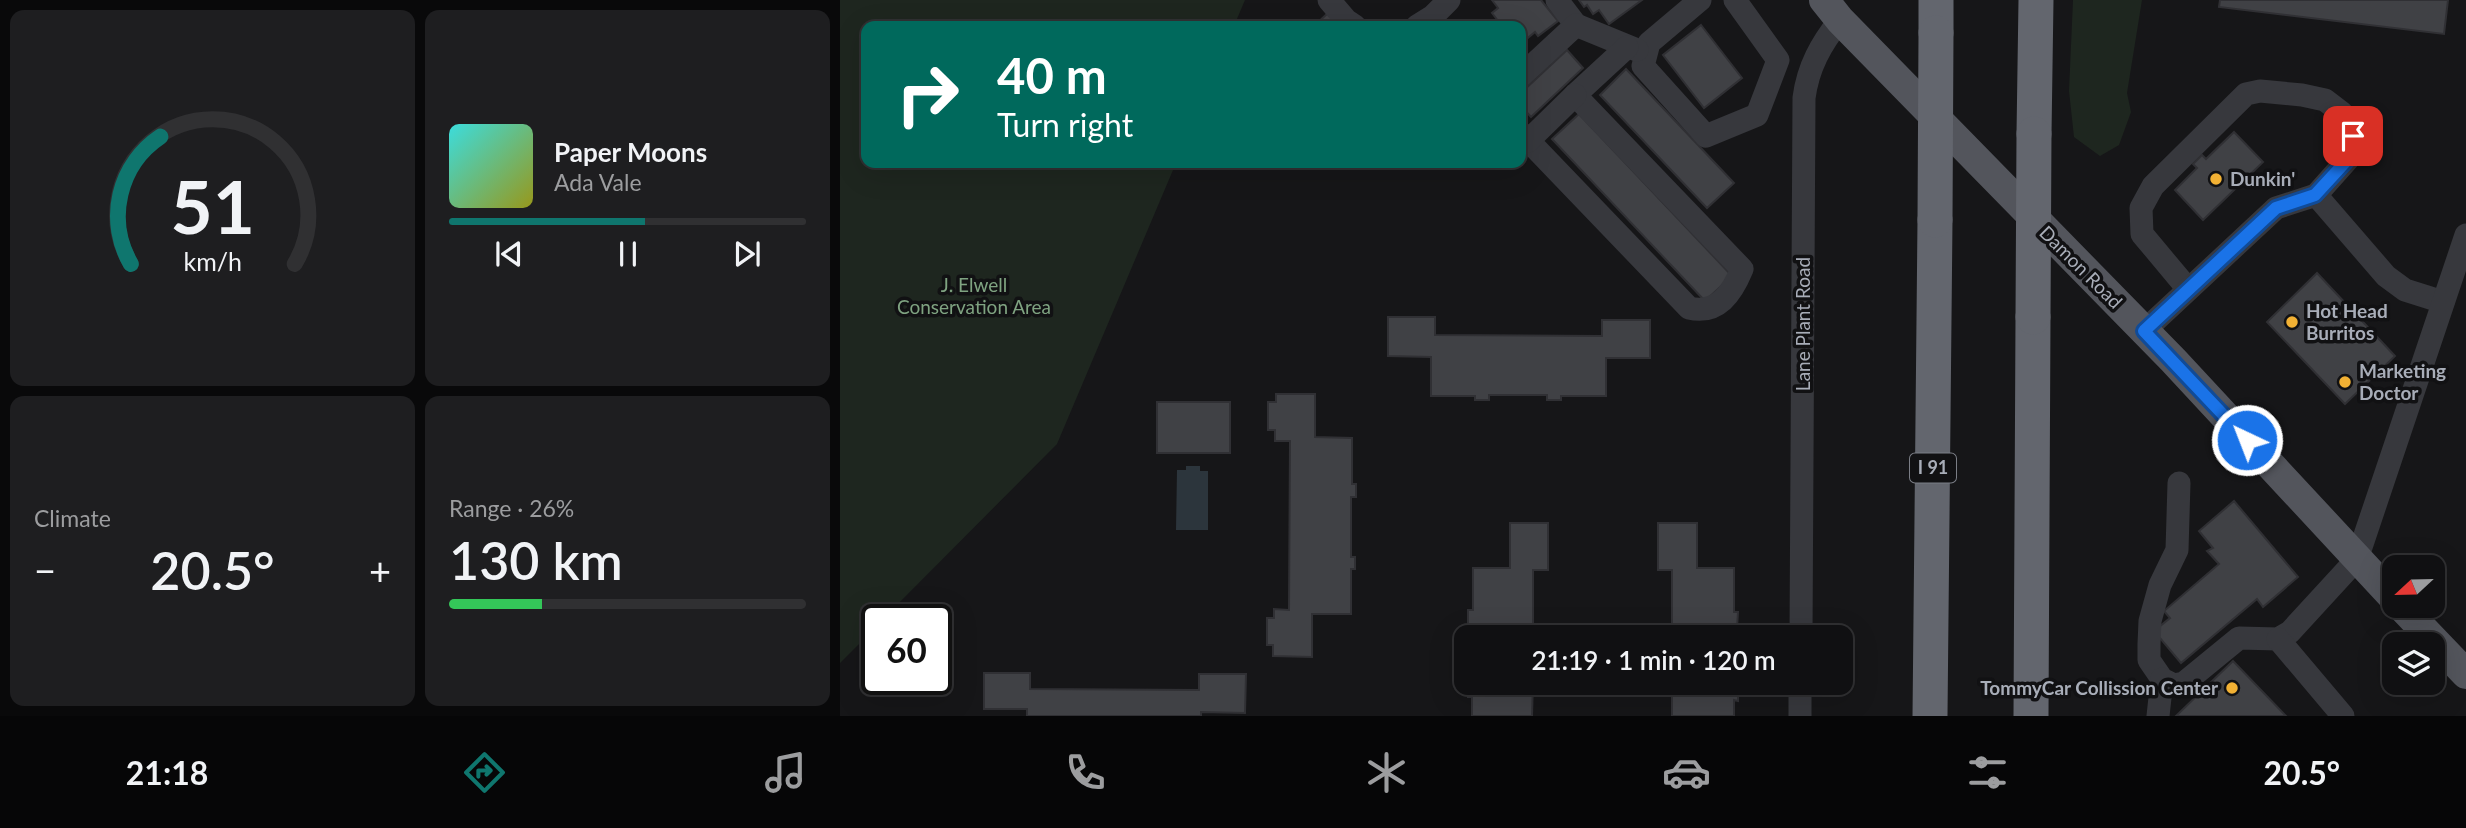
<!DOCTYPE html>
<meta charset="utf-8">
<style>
:root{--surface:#101012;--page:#1e1e20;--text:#f1f3f6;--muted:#9c9d9f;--line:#303032;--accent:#0f766e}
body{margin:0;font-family:Lato,sans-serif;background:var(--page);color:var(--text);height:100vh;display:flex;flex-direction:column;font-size:26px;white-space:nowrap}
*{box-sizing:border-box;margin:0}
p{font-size:23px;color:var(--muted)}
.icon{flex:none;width:38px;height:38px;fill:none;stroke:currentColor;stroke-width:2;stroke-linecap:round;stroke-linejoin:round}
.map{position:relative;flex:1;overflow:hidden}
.drawer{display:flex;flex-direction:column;gap:10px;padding:10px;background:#09090a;width:840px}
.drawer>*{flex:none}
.banner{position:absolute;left:21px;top:21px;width:665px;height:147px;border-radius:14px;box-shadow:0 7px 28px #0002,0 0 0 2px var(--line);background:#00695c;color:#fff;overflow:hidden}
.needle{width:46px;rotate:248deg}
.buttons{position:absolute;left:1542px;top:555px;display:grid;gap:14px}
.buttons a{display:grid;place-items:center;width:63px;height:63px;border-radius:14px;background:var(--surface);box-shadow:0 7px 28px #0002,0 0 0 2px var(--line);font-size:35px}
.speed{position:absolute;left:21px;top:604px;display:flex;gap:14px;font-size:35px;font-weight:700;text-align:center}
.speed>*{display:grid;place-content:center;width:91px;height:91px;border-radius:50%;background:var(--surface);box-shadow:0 7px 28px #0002,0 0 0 2px var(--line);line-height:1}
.speed .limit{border:4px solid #111;border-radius:10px;background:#fff;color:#111}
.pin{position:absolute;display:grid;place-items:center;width:60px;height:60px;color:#fff;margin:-30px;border-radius:14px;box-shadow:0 4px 10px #0006}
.me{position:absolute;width:77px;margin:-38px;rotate:317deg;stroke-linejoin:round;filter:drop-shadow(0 0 5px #0008)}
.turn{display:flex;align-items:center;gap:24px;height:147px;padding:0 21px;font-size:32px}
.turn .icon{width:91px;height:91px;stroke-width:2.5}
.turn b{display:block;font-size:49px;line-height:60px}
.big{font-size:52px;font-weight:600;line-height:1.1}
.drawer .tile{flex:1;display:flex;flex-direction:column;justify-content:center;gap:10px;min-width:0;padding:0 24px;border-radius:14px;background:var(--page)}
.drawer .dial{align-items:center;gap:0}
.dial svg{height:182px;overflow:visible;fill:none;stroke:var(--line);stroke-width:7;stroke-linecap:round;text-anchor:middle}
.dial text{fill:var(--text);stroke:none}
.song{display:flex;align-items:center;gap:21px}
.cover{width:84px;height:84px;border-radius:10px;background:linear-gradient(135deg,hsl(180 70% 55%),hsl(60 70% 35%))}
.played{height:7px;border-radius:4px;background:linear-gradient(90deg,var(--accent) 55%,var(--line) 55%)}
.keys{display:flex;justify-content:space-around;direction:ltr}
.heat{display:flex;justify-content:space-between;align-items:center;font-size:38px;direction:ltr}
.charge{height:10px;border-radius:5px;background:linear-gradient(90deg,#34c759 26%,var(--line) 0)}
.drawer .tiles{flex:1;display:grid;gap:10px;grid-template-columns:repeat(2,1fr)}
.trip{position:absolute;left:614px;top:625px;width:399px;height:70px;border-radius:14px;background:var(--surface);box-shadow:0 7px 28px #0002,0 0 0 2px var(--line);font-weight:600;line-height:70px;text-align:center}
.menu{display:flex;height:112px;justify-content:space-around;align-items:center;background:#060607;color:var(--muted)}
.menu .icon{width:49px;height:49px}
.menu .current{color:var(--accent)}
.menu b{font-size:32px;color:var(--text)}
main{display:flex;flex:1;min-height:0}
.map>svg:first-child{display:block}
.green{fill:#1e261f}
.water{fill:#2c353c}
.building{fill:#404145;stroke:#303034;stroke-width:2}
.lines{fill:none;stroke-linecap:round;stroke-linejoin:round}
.minor{stroke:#37383d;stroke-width:23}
.major{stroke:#53555c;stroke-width:30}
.highway{stroke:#63666e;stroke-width:35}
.highway-bridge{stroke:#63666e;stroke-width:35}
.route-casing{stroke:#114b97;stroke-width:18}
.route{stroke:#1a73e8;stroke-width:12}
.poi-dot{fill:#f2b134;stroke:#111113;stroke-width:2.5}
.labels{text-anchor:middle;stroke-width:7;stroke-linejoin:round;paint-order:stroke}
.shield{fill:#111113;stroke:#7b7e86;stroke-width:2}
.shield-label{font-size:18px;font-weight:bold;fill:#a8adb8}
.poi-label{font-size:19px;font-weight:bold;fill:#a8adb8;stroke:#111113;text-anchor:start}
.street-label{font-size:19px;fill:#a8adb8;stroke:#111113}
.park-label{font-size:19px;fill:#7fa381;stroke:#111113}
</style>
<main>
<section class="drawer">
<div class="tiles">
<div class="tile dial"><svg viewBox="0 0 100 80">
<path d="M14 69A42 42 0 1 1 86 69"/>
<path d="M14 69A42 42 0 0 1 27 13" stroke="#0f766e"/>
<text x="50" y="56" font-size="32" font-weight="700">51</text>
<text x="50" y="72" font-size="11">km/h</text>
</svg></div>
<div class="tile">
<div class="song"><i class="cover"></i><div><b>Paper Moons</b><p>Ada Vale</p></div></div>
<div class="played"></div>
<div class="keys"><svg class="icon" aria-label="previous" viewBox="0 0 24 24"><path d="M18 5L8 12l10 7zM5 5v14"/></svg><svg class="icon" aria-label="pause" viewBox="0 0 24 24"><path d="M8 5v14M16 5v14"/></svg><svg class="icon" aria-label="next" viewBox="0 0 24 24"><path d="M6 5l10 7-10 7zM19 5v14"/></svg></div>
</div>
<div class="tile"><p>Climate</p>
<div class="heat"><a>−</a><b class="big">20.5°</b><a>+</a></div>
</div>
<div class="tile"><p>Range · 26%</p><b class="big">130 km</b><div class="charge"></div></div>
</div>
</section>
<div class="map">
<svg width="1626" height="716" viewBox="0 0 1626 716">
<rect width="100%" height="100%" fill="#161618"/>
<g class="green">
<polygon points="0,0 405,0 394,26 26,26 26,163 336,163 217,444 43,619 37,620 37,626 0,663"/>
<polygon points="1233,0 1302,0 1287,93 1291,112 1279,145 1260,156 1234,137 1229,91"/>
</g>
<polygon class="water" points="346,466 360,466 360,471 368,471 368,530 336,530 337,470 346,470"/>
<g class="building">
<polygon points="652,0 701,0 718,21 698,36 695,32 683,42 681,26 662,26 652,13 658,8"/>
<polygon points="739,0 802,0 769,24 759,10 753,14 747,5 744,7"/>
<polygon points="1380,0 1608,0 1604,34 1379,7"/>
<polygon points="488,13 500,26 474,26"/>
<polygon points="861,25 902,78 864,108 823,55"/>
<polygon points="727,50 743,68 691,117 681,106 681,93"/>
<polygon points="786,69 894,183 867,208 760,95"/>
<polygon points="739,114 892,276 865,301 712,139"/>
<polygon points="1394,132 1423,162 1363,220 1335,190 1357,168 1353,164 1362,155 1366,159"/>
<polygon points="1477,273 1555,356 1505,404 1427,322"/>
<polygon points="548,317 595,317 595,335 762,336 762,320 810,320 810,358 766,358 766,396 721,396 721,400 707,400 707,395 649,395 649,400 635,400 635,396 591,396 591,357 548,356"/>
<polygon points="436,394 475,394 475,437 512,438 512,484 516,484 516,497 511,497 511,557 515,557 515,569 511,569 511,614 472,614 472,657 433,656 433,645 427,645 427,618 434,618 434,609 449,610 450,441 435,441 435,430 428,430 428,402 436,402"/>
<rect x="317" y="402" width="73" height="51"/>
<polygon points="1394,501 1458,577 1423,607 1417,599 1341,663 1314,631 1330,618 1324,611 1379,564 1367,551 1373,548 1359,531"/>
<polygon points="670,523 708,523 708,570 693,570 693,637 632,637 632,625 628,625 628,610 633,610 633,568 670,568"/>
<polygon points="818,523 857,523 857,568 894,568 894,612 898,612 897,628 894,628 894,637 832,637 832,570 818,570"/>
<polygon points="1393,661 1446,716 1336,716"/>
<polygon points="144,673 190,673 190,689 359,690 359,674 406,674 405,713 361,712 361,716 187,716 187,709 144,709"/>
<polygon points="693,682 692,716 632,716 632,697 628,697 628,683"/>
<polygon points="832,682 898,684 898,701 894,700 894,716 832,716"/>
</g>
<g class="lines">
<g class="minor">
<polyline points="489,0 506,20 515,26"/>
<polyline points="717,0 736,25"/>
<polyline points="860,0 809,43 803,66 866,136 917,115 938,60 895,0"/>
<polyline points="577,26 593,16 609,0"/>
<polyline points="681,76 736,25 797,50"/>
<path d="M 681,133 L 849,308 C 878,315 892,293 902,269 L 735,95 L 787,47"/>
<polyline points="688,141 735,95"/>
<polyline points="1348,289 1302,234 1301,208 1313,186 1406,94 1420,91 1462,95 1485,100 1502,113 1513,136 1509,158 1476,195"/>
<polyline points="1304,331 1436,208 1476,195 1546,276 1565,290 1603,302"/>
<polyline points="1339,483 1337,550 1320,585 1310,621 1309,644 1309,660 1322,679 1334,685 1344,683 1399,638 1438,639 1450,632 1517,559 1626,235"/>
<path d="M 961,637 L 964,98 C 968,67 981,44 1000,20"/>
<polyline points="1438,639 1503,716"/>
<polyline points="960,716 960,682"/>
<polyline points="1318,716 1322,679"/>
</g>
<g class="major">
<polyline points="984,0 1000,20 1333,360 1554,598"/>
<polyline points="1561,606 1626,674"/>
</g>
<g class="highway">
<polyline points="1096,33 1096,0"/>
<polyline points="1194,134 1196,0"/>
<polyline points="1090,716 1095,220"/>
<polyline points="1191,716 1193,317"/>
</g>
<g class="highway-bridge">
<polyline points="1095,220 1096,33"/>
<polyline points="1193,317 1194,134"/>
</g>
</g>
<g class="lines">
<g class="route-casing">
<polyline id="route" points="1407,440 1304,331 1436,208 1475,195 1509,158 1513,136"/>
</g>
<use href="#route" class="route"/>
</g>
<g class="poi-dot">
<circle cx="1376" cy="179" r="7"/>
<circle cx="1452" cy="322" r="7"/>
<circle cx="1505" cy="382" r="7"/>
<circle cx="1392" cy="688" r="7"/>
</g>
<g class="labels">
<rect class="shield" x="1070" y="453.5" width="46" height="29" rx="5"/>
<g class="shield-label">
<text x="1093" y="474">I 91</text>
</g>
<g class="poi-label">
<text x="1390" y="186">Dunkin'</text>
<text x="1466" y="318">Hot Head<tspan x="1466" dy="22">Burritos</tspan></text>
<text x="1519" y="378">Marketing<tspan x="1519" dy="22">Doctor</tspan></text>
<text x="1378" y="695" text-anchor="end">TommyCar Collission Center</text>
</g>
<g class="street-label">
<text transform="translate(1241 267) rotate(45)" y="7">Damon Road</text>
<text transform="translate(963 324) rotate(-90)" y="7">Lane Plant Road</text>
</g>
<g class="park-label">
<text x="134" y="292">J. Elwell<tspan x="134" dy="22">Conservation Area</tspan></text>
</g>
</g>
</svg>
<div class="buttons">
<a><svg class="needle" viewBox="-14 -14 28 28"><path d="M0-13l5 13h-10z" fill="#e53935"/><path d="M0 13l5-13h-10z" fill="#9c9d9f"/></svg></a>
<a><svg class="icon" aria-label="layers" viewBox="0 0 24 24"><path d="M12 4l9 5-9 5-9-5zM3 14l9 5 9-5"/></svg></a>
</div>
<div class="speed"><div class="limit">60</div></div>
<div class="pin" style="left:1513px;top:136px;background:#d93025"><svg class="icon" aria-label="arrive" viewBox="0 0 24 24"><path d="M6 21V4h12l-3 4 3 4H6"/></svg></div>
<svg class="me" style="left:1407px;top:440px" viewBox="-20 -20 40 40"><circle r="17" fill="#1a73e8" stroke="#fff" stroke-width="3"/><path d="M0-11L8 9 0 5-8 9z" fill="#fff"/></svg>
<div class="trip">21:19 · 1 min · 120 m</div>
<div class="banner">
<div class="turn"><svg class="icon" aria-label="right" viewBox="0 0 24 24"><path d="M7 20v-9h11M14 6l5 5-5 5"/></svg><div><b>40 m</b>Turn right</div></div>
</div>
</div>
</main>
<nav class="menu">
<b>21:18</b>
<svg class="icon current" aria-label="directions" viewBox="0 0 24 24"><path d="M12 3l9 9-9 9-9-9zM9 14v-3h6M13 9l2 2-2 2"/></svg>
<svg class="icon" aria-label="music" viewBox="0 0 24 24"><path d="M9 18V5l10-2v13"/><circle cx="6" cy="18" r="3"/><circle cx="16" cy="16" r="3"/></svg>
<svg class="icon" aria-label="phone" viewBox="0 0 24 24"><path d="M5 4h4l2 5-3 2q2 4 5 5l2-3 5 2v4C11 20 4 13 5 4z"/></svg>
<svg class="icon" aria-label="climate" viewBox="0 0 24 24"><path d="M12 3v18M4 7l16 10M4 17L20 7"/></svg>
<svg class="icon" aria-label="car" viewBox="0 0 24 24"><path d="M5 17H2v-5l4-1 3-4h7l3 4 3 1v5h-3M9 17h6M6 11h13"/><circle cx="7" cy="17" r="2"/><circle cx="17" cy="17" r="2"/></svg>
<svg class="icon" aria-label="filters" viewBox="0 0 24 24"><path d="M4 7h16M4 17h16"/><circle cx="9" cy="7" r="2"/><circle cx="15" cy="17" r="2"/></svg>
<b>20.5°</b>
</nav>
